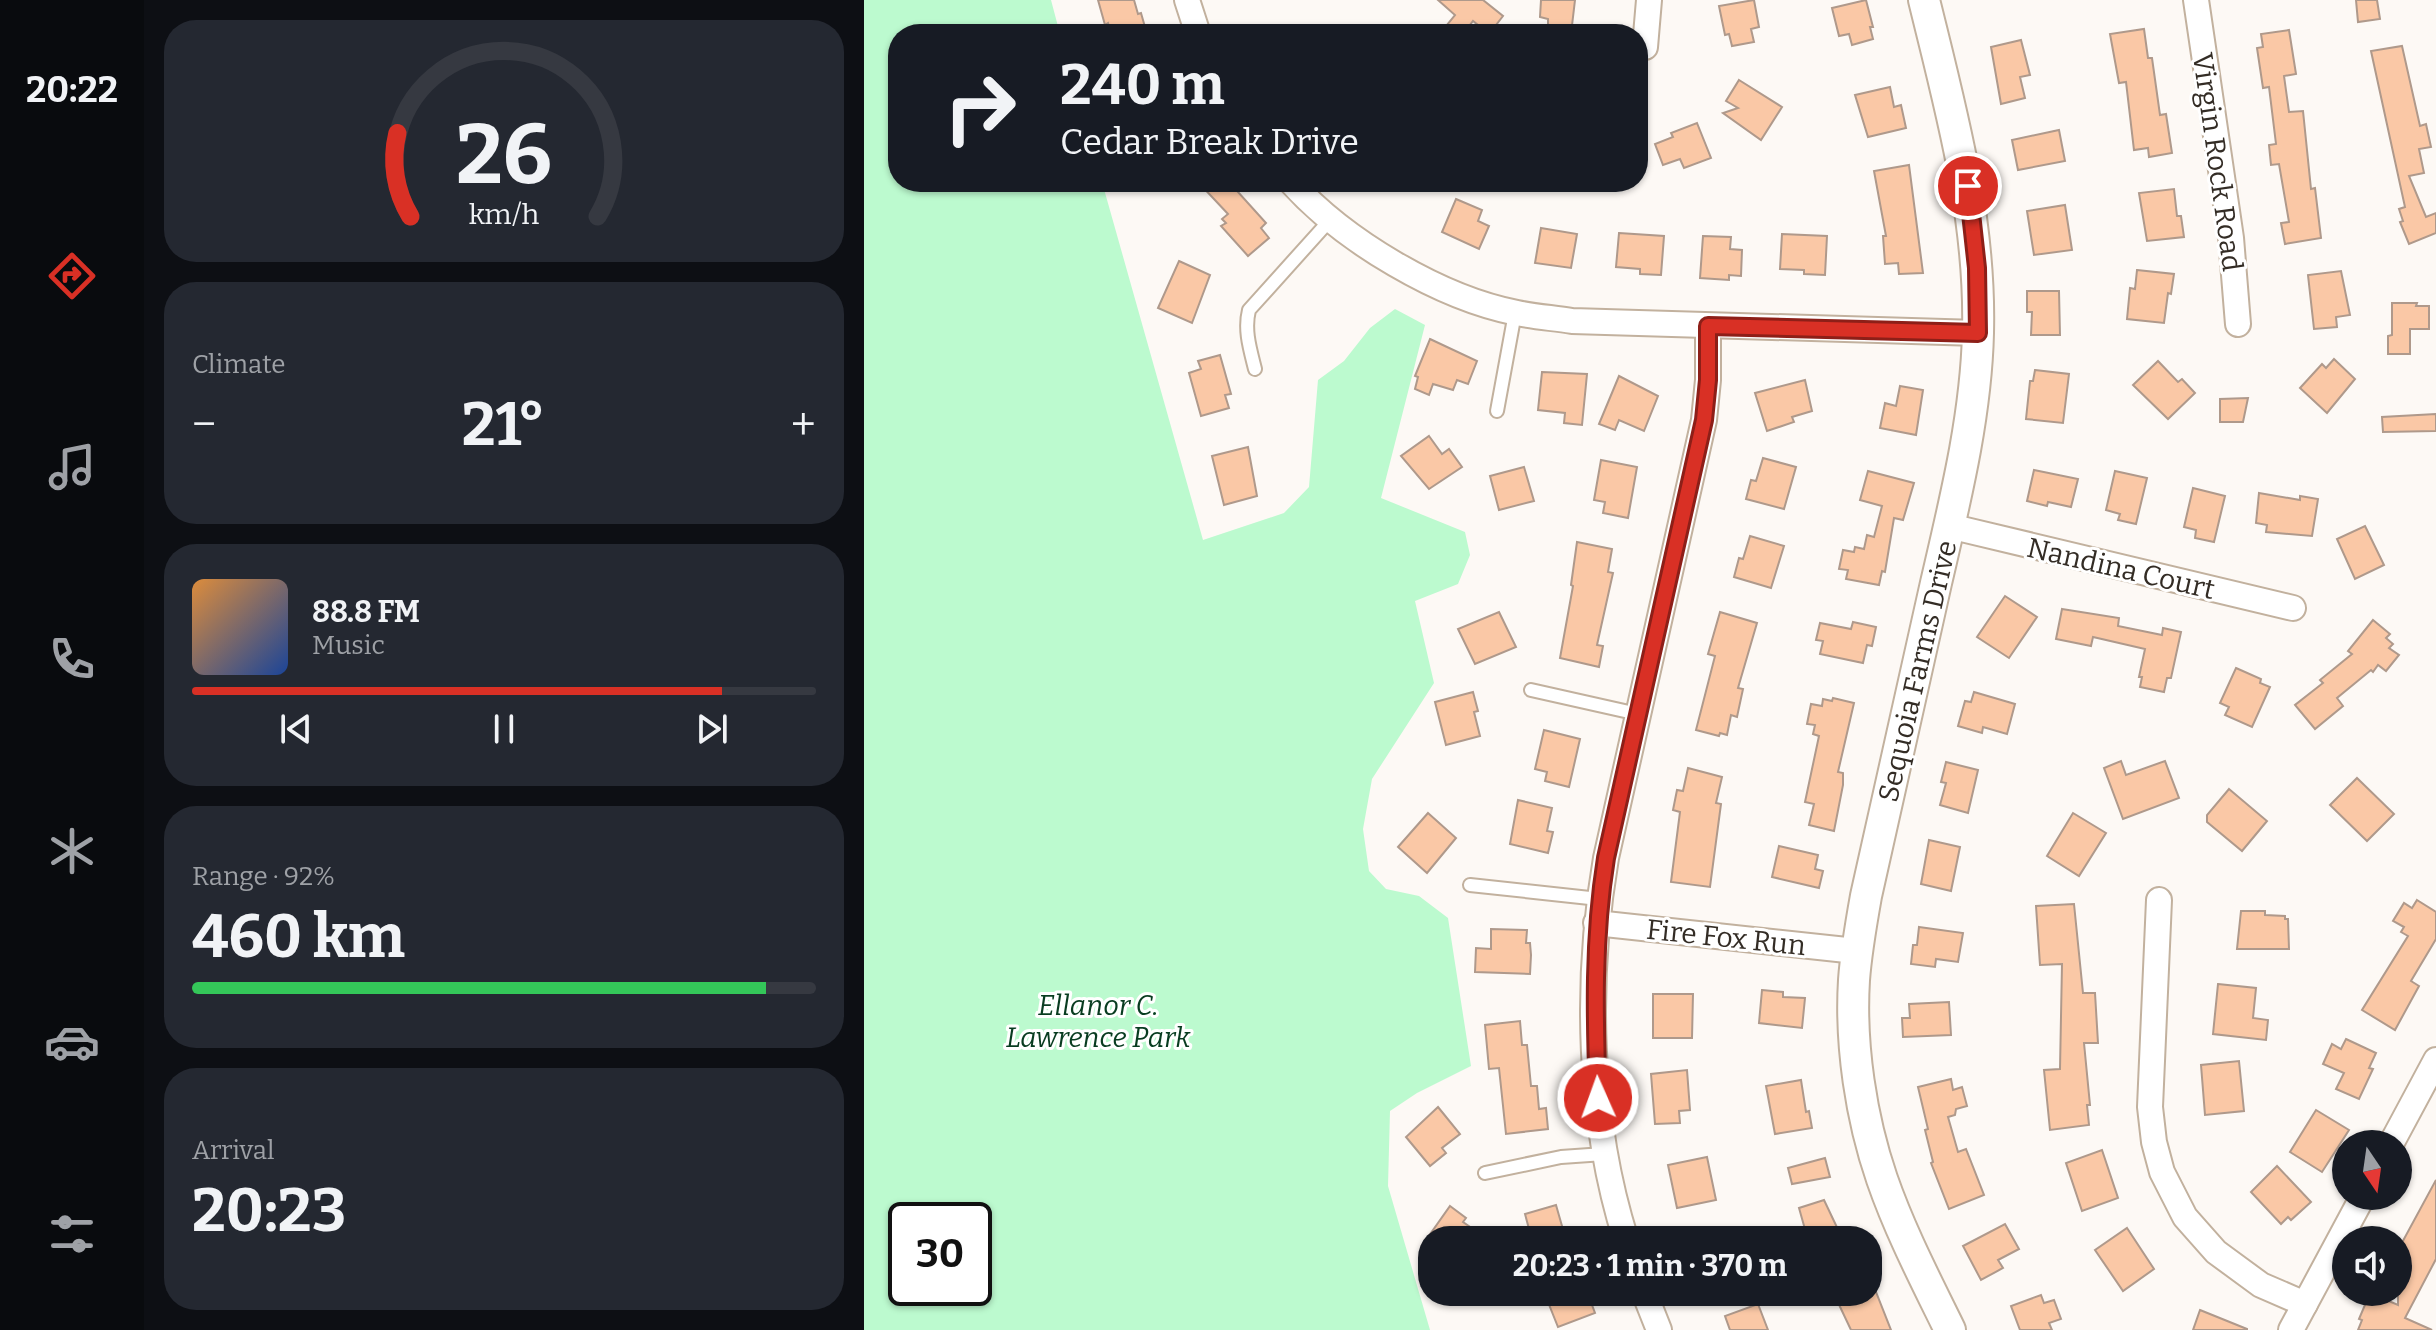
<!DOCTYPE html>
<meta charset="utf-8">
<style>
:root{--surface:#171b24;--page:#242831;--text:#f1f3f6;--muted:#9ea1a6;--line:#363941;--accent:#d93025}
body{margin:0;font-family:Bitter,serif;background:var(--page);color:var(--text);height:100vh;display:flex;flex-direction:column;font-size:30px;white-space:nowrap}
*{box-sizing:border-box;margin:0}
p{font-size:26px;color:var(--muted)}
.icon{flex:none;width:44px;height:44px;fill:none;stroke:currentColor;stroke-width:2;stroke-linecap:round;stroke-linejoin:round}
.map{position:relative;flex:1;overflow:hidden}
.side{display:flex;flex-direction:column;gap:20px;padding:20px;background:#0d0f14;width:720px}
.side>*{flex:none}
.banner{position:absolute;left:24px;top:24px;width:760px;height:168px;border-radius:32px;box-shadow:0 2px 6px #0004;background:#171b24;color:var(--text);overflow:hidden}
.needle{width:52px;rotate:167deg}
.tools{position:absolute;left:1468px;top:1130px;display:grid;gap:16px}
.tools a{display:grid;place-items:center;width:80px;height:80px;border-radius:50%;background:var(--surface);box-shadow:0 2px 6px #0004;font-size:40px}
.speed{position:absolute;left:24px;top:1202px;display:flex;gap:16px;font-size:40px;font-weight:700;text-align:center}
.speed>*{display:grid;place-content:center;width:104px;height:104px;border-radius:50%;background:var(--surface);box-shadow:0 2px 6px #0004;line-height:1}
.speed .limit{border:4px solid #111;border-radius:12px;background:#fff;color:#111}
.pin{position:absolute;display:grid;place-items:center;width:68px;height:68px;color:#fff;margin:-34px;border:4px solid #fff;border-radius:50%;box-shadow:0 2px 8px #0007}
.me{position:absolute;width:88px;margin:-44px;rotate:358deg;stroke-linejoin:round;filter:drop-shadow(0 0 6px #0008)}
.turn{display:flex;align-items:center;gap:28px;height:168px;padding:0 40px;font-size:36px}
.turn .icon{width:104px;height:104px;stroke-width:2.5}
.turn b{display:block;font-size:56px;line-height:68px}
.big{font-size:60px;font-weight:700;line-height:1.1}
.side .card{flex:1;display:flex;flex-direction:column;justify-content:center;gap:12px;min-width:0;padding:0 28px;border-radius:32px;background:var(--page)}
.side .dial{align-items:center;gap:0}
.dial svg{height:208px;overflow:visible;fill:none;stroke:var(--line);stroke-width:7;stroke-linecap:round;text-anchor:middle}
.dial text{fill:var(--text);stroke:none}
.song{display:flex;align-items:center;gap:24px}
.cover{width:96px;height:96px;border-radius:12px;background:linear-gradient(135deg,hsl(30 70% 55%),hsl(220 70% 35%))}
.played{height:8px;border-radius:4px;background:linear-gradient(90deg,var(--accent) 85%,var(--line) 85%)}
.keys{display:flex;justify-content:space-around;direction:ltr}
.heat{display:flex;justify-content:space-between;align-items:center;font-size:44px;direction:ltr}
.charge{height:12px;border-radius:6px;background:linear-gradient(90deg,#34c759 92%,var(--line) 0)}
.trip{position:absolute;left:554px;top:1226px;width:464px;height:80px;border-radius:32px;background:var(--surface);box-shadow:0 2px 6px #0004;font-weight:700;line-height:80px;text-align:center}
main{display:flex;flex:1;min-height:0}
.menu{display:flex;flex-direction:column;width:144px;justify-content:space-around;align-items:center;background:#090b0e;color:var(--muted)}
.menu .icon{width:56px;height:56px}
.menu .active{color:var(--accent)}
.menu b{font-size:36px;color:var(--text)}
.map>svg:first-child{display:block}
.green{fill:#bcfacf;fill-rule:evenodd}
.building{fill:#fac8a6;stroke:#af998b;stroke-width:2}
.lines{fill:none;stroke-linecap:round;stroke-linejoin:round}
.service-casing{stroke:#c2b19e;stroke-width:16}
.minor-casing{stroke:#c2b19e;stroke-width:28}
.tertiary-casing{stroke:#c2b19e;stroke-width:34}
.service{stroke:#fff;stroke-width:12}
.minor{stroke:#fff;stroke-width:24}
.tertiary{stroke:#fff;stroke-width:30}
.route-casing{stroke:#8d1f18;stroke-width:20}
.route{stroke:#d93025;stroke-width:14}
.labels{text-anchor:middle;stroke-width:6;stroke-linejoin:round;paint-order:stroke}
.street-label{font-size:28px;fill:#332c25;stroke:#fff}
.park-label{font-size:28px;font-style:italic;fill:#083c20;stroke:#fff}
</style>
<main>
<nav class="menu">
<b>20:22</b>
<svg class="icon active" aria-label="directions" viewBox="0 0 24 24"><path d="M12 3l9 9-9 9-9-9zM9 14v-3h6M13 9l2 2-2 2"/></svg>
<svg class="icon" aria-label="music" viewBox="0 0 24 24"><path d="M9 18V5l10-2v13"/><circle cx="6" cy="18" r="3"/><circle cx="16" cy="16" r="3"/></svg>
<svg class="icon" aria-label="phone" viewBox="0 0 24 24"><path d="M5 4h4l2 5-3 2q2 4 5 5l2-3 5 2v4C11 20 4 13 5 4z"/></svg>
<svg class="icon" aria-label="climate" viewBox="0 0 24 24"><path d="M12 3v18M4 7l16 10M4 17L20 7"/></svg>
<svg class="icon" aria-label="car" viewBox="0 0 24 24"><path d="M5 17H2v-5l4-1 3-4h7l3 4 3 1v5h-3M9 17h6M6 11h13"/><circle cx="7" cy="17" r="2"/><circle cx="17" cy="17" r="2"/></svg>
<svg class="icon" aria-label="filters" viewBox="0 0 24 24"><path d="M4 7h16M4 17h16"/><circle cx="9" cy="7" r="2"/><circle cx="15" cy="17" r="2"/></svg>
</nav>
<section class="side">
<div class="card dial"><svg viewBox="0 0 100 80">
<path d="M14 69A42 42 0 1 1 86 69"/>
<path d="M14 69A42 42 0 0 1 9 37" stroke="#d93025"/>
<text x="50" y="56" font-size="32" font-weight="700">26</text>
<text x="50" y="72" font-size="11">km/h</text>
</svg></div>
<div class="card"><p>Climate</p>
<div class="heat"><a>−</a><b class="big">21°</b><a>+</a></div>
</div>
<div class="card">
<div class="song"><i class="cover"></i><div><b>88.8 FM</b><p>Music</p></div></div>
<div class="played"></div>
<div class="keys"><svg class="icon" aria-label="previous" viewBox="0 0 24 24"><path d="M18 5L8 12l10 7zM5 5v14"/></svg><svg class="icon" aria-label="pause" viewBox="0 0 24 24"><path d="M8 5v14M16 5v14"/></svg><svg class="icon" aria-label="next" viewBox="0 0 24 24"><path d="M6 5l10 7-10 7zM19 5v14"/></svg></div>
</div>
<div class="card"><p>Range · 92%</p><b class="big">460 km</b><div class="charge"></div></div>
<div class="card"><p>Arrival</p><b class="big">20:23</b></div>
</section>
<div class="map">
<svg width="1572" height="1330" viewBox="0 0 1572 1330">
<rect width="100%" height="100%" fill="#fdf9f5"/>
<path class="green" d="M 0,0 L 187,0 L 196,34 L 34,34 L 34,182 L 238,182 L 339,540 L 420,513 L 445,487 L 454,380 L 480,361 L 506,328 L 531,309 L 561,325 L 517,498 L 601,532 L 606,555 L 594,584 L 551,601 L 570,683 L 508,779 L 499,829 L 505,871 L 522,889 L 555,896 L 584,918 L 607,1066 L 553,1093 L 526,1111 L 524,1186 L 566,1330 L 0,1330 ZM 110,1220 L 110,1288 L 42,1288 L 42,1220 Z"/>
<g class="building">
<polygon points="234,0 270,0 274,14 277,13 283,34 247,34 244,23 241,25"/>
<polygon points="574,0 619,0 639,16 625,34 609,21 599,34 593,34 583,25 591,15"/>
<polygon points="677,0 711,0 707,34 684,34 684,19 676,17"/>
<polygon points="890,0 895,27 887,29 890,42 868,46 865,34 861,35 855,6"/>
<polygon points="1002,0 1009,27 1006,27 1009,39 988,45 985,34 975,36 968,8"/>
<polygon points="1492,0 1513,0 1516,19 1494,22"/>
<polygon points="1280,29 1284,58 1288,58 1296,115 1302,114 1308,153 1285,157 1284,148 1270,150 1262,82 1255,83 1246,34"/>
<polygon points="1425,30 1432,74 1420,76 1425,112 1439,111 1447,189 1451,188 1457,238 1421,244 1417,223 1425,222 1415,164 1407,165 1405,145 1412,144 1405,87 1399,88 1393,48 1399,47 1397,34"/>
<polygon points="1157,40 1166,75 1156,77 1161,98 1137,104 1127,47"/>
<polygon points="1538,46 1556,126 1562,124 1567,147 1555,149 1560,173 1545,176 1562,217 1572,213 1572,233 1545,244 1536,222 1539,221 1535,209 1541,207 1507,51"/>
<polygon points="875,80 918,107 897,140 859,113 874,108 862,101"/>
<polygon points="1026,87 1030,107 1037,105 1042,128 1004,137 991,95"/>
<polygon points="833,123 847,158 820,168 816,159 799,165 791,144 809,137 807,133"/>
<polygon points="1195,130 1201,161 1154,170 1148,140"/>
<polygon points="1045,165 1059,273 1035,274 1034,263 1021,264 1019,236 1022,236 1010,171"/>
<polygon points="334,182 365,182 402,223 397,228 405,238 384,256 357,226 362,223 358,219 364,214"/>
<polygon points="1310,189 1313,216 1317,216 1320,237 1283,241 1275,193"/>
<polygon points="592,199 618,210 614,221 625,226 615,249 578,232"/>
<polygon points="1201,205 1208,250 1170,255 1163,211"/>
<polygon points="677,228 713,234 707,268 671,263"/>
<polygon points="755,233 800,236 797,275 776,274 776,269 752,267"/>
<polygon points="918,234 963,236 961,275 940,274 940,270 916,269"/>
<polygon points="839,236 867,237 866,249 878,250 877,276 865,275 865,280 836,278"/>
<polygon points="315,261 346,275 328,323 294,308"/>
<polygon points="1273,270 1310,274 1307,294 1304,293 1300,323 1263,319 1266,288 1271,289"/>
<polygon points="1477,271 1486,315 1472,317 1473,327 1450,329 1444,275"/>
<polygon points="1163,291 1195,291 1196,335 1167,335 1168,312 1163,312"/>
<polygon points="1528,303 1553,303 1552,306 1565,306 1565,329 1546,329 1546,354 1524,354 1524,336 1528,335"/>
<polygon points="566,339 613,361 604,384 593,380 589,390 569,384 565,395 551,389 554,377 551,376"/>
<polygon points="356,355 367,394 361,395 365,408 337,416 325,373 337,369 334,361"/>
<polygon points="1470,359 1491,379 1463,413 1436,388 1458,364 1462,368"/>
<polygon points="1294,361 1314,382 1318,379 1331,393 1304,419 1269,385"/>
<polygon points="1171,370 1205,374 1199,423 1162,419 1166,381 1169,381"/>
<polygon points="678,372 723,374 718,425 700,423 701,413 674,410"/>
<polygon points="755,376 794,396 780,431 755,420 751,430 735,424"/>
<polygon points="941,380 948,411 928,417 930,422 903,431 891,393"/>
<polygon points="1036,386 1059,390 1052,435 1016,428 1021,403 1032,406"/>
<polygon points="1384,398 1379,422 1356,422 1356,399"/>
<polygon points="1572,414 1572,431 1519,432 1518,417"/>
<polygon points="565,436 578,454 585,449 598,467 565,489 537,456"/>
<polygon points="384,447 393,496 360,505 348,456"/>
<polygon points="899,458 932,467 920,509 882,499 887,480 892,481"/>
<polygon points="737,460 773,467 764,518 739,513 741,502 730,500"/>
<polygon points="660,467 670,501 635,510 626,476"/>
<polygon points="1170,470 1214,479 1207,507 1184,502 1183,506 1163,501"/>
<polygon points="1004,471 1050,483 1039,520 1030,518 1021,572 1018,571 1015,585 982,579 984,570 975,569 979,550 990,552 991,547 1000,549 1003,535 1010,537 1018,506 996,500"/>
<polygon points="1251,471 1283,478 1272,524 1254,520 1256,514 1242,510"/>
<polygon points="1329,488 1361,496 1350,542 1331,538 1332,530 1320,527"/>
<polygon points="1395,493 1436,500 1436,496 1454,499 1448,536 1402,532 1403,525 1392,523"/>
<polygon points="1501,526 1520,565 1491,579 1473,539"/>
<polygon points="886,536 920,546 907,588 870,577 875,558 879,559"/>
<polygon points="713,542 748,549 744,572 749,573 733,645 739,646 735,667 696,658 709,586 707,585"/>
<polygon points="1141,596 1173,617 1145,658 1113,637"/>
<polygon points="1198,609 1255,618 1254,626 1298,635 1299,628 1317,632 1307,678 1303,678 1300,692 1276,687 1278,677 1275,677 1281,649 1229,637 1227,646 1192,639"/>
<polygon points="635,612 652,647 611,664 594,629"/>
<polygon points="856,612 893,623 874,688 879,689 873,717 867,715 863,735 856,733 855,736 832,730 851,656 844,654"/>
<polygon points="1509,620 1526,634 1522,638 1529,644 1525,648 1535,655 1522,671 1514,665 1509,672 1507,670 1473,698 1479,706 1451,729 1431,705 1459,683 1456,680 1488,654 1484,651"/>
<polygon points="989,622 1012,627 1008,646 1003,645 999,663 956,654 959,641 952,640 956,623 987,629"/>
<polygon points="1372,668 1397,679 1396,683 1406,687 1388,727 1361,715 1365,707 1356,703"/>
<polygon points="609,692 614,711 610,712 616,736 582,745 571,702"/>
<polygon points="1110,692 1151,704 1143,734 1119,727 1118,733 1094,726 1101,701 1107,702"/>
<polygon points="969,698 990,703 974,772 979,773 979,785 970,831 945,825 950,804 941,802 955,736 949,734 951,725 943,724 947,704 958,706 959,699 968,701"/>
<polygon points="680,730 716,739 705,787 681,781 683,772 671,769"/>
<polygon points="1257,761 1262,775 1301,761 1315,798 1259,819 1240,768"/>
<polygon points="1082,762 1114,770 1104,813 1076,805 1082,783 1077,782"/>
<polygon points="824,768 858,777 852,803 857,804 846,887 807,882 816,812 809,810 813,790 819,791"/>
<polygon points="1493,778 1530,814 1503,841 1466,805"/>
<polygon points="1365,789 1403,821 1378,851 1343,822 1343,815"/>
<polygon points="654,800 688,808 683,831 689,832 684,853 646,844"/>
<polygon points="564,813 592,838 563,873 534,847"/>
<polygon points="1209,813 1242,833 1215,876 1183,856"/>
<polygon points="1065,840 1096,847 1087,891 1057,884"/>
<polygon points="915,846 954,855 951,869 959,871 955,888 908,877"/>
<polygon points="1553,900 1572,912 1572,939 1547,981 1555,986 1531,1030 1498,1010 1544,936 1537,932 1540,927 1529,921 1540,903 1548,908"/>
<polygon points="1210,904 1219,993 1231,993 1234,1043 1220,1043 1226,1105 1223,1105 1225,1125 1186,1130 1180,1070 1196,1069 1198,964 1176,965 1172,906"/>
<polygon points="1377,911 1401,911 1401,915 1421,916 1421,919 1424,919 1425,949 1373,949"/>
<polygon points="1055,927 1099,933 1094,962 1072,959 1071,967 1047,964 1049,945 1053,945"/>
<polygon points="627,929 663,930 662,943 666,943 667,955 666,974 611,972 612,948 627,949"/>
<polygon points="1354,984 1392,988 1389,1018 1404,1020 1402,1040 1349,1034"/>
<polygon points="898,990 919,992 919,997 941,998 938,1028 895,1023"/>
<polygon points="789,994 829,994 828,1038 789,1038"/>
<polygon points="1085,1002 1087,1035 1039,1037 1038,1018 1046,1018 1045,1004"/>
<polygon points="656,1021 658,1045 663,1045 667,1086 673,1086 675,1109 682,1108 684,1129 642,1134 635,1068 625,1069 621,1025"/>
<polygon points="1482,1039 1512,1053 1505,1068 1509,1069 1495,1099 1472,1089 1480,1073 1459,1064 1468,1044 1477,1049"/>
<polygon points="1375,1061 1380,1111 1341,1115 1337,1065"/>
<polygon points="823,1070 826,1110 815,1111 816,1123 791,1124 787,1074"/>
<polygon points="1087,1079 1089,1090 1098,1087 1103,1106 1092,1109 1091,1115 1084,1117 1094,1152 1102,1149 1120,1195 1085,1209 1067,1163 1069,1162 1061,1130 1064,1129 1054,1087"/>
<polygon points="937,1080 942,1112 945,1111 948,1128 911,1134 902,1086"/>
<polygon points="574,1107 596,1134 578,1148 582,1153 566,1166 542,1137"/>
<polygon points="1452,1110 1485,1130 1458,1172 1426,1152"/>
<polygon points="1238,1150 1254,1198 1218,1211 1202,1163"/>
<polygon points="843,1157 852,1200 813,1208 804,1165"/>
<polygon points="961,1158 966,1177 928,1184 924,1168"/>
<polygon points="1413,1166 1447,1202 1427,1220 1424,1217 1417,1224 1387,1192"/>
<polygon points="1572,1180 1572,1259 1541,1318 1568,1330 1494,1330 1498,1320 1495,1319 1506,1293 1534,1305 1534,1250"/>
<polygon points="960,1200 979,1240 944,1240 935,1208"/>
<polygon points="692,1205 702,1240 668,1240 661,1214"/>
<polygon points="586,1206 602,1218 599,1222 625,1240 562,1240"/>
<polygon points="1141,1224 1155,1249 1134,1260 1139,1268 1117,1280 1099,1246"/>
<polygon points="1263,1228 1290,1269 1259,1291 1231,1250"/>
<polygon points="680,1292 723,1292 731,1313 694,1327"/>
<polygon points="969,1292 1012,1292 1027,1330 987,1330"/>
<polygon points="1177,1295 1180,1303 1190,1300 1197,1319 1185,1323 1188,1330 1156,1330 1147,1306"/>
<polygon points="894,1304 904,1330 866,1330 861,1316"/>
<polygon points="1336,1310 1383,1329 1383,1330 1329,1330"/>
</g>
<g class="lines">
<g class="service-casing">
<g id="service">
<path d="M 391,369 C 386,349 380,330 385,310 L 466,220"/>
<polyline points="633,411 651,313"/>
<polyline points="667,690 774,714"/>
<polyline points="606,885 735,899"/>
<polyline points="621,1173 697,1157 740,1154"/>
</g>
</g>
<g class="minor-casing">
<g id="minor">
<polyline points="323,0 334,34"/>
<polyline points="1332,0 1367,238 1374,324"/>
<polyline points="781,47 785,0"/>
<path d="M 427,182 C 480,241 576,298 653,313 C 672,317 690,318 708,321 L 1114,333"/>
<polyline points="1085,526 1429,608"/>
<polyline points="1295,900 1286,1107 1290,1142 1298,1172 1321,1217 1352,1252 1397,1285 1441,1304"/>
<polyline points="732,923 992,951"/>
<polyline points="1527,1144 1572,1060"/>
<path d="M 762,1240 C 724,1120 721,981 742,858 L 840,420 L 844,380 L 844,326"/>
<polyline points="780,1292 795,1330"/>
<polyline points="1427,1330 1499,1196"/>
</g>
</g>
<g class="tertiary-casing">
<path id="tertiary" d="M 1060,0 C 1087,110 1117,218 1114,333 C 1112,417 1091,501 1072,583 C 1049,687 1026,791 1002,896 C 997,924 992,952 990,980 C 986,1045 997,1118 1018,1179 C 1036,1231 1062,1281 1086,1330"/>
</g>
<use href="#service" class="service"/>
<use href="#minor" class="minor"/>
<use href="#tertiary" class="tertiary"/>
</g>
<g class="lines">
<g class="route-casing">
<path id="route" d="M 734,1098 C 731,1017 729,939 742,858 L 840,420 L 844,380 L 844,326 L 1114,333 L 1113,268 L 1104,186"/>
</g>
<use href="#route" class="route"/>
</g>
<g class="labels">
<g class="street-label">
<text transform="translate(1354 162) rotate(82)" y="10">Virgin Rock Road</text>
<text transform="translate(1257 568) rotate(13)" y="10">Nandina Court</text>
<text transform="translate(1053 671) rotate(-77)" y="10">Sequoia Farms Drive</text>
<text transform="translate(862 937) rotate(6)" y="10">Fire Fox Run</text>
</g>
<g class="park-label">
<text x="234" y="1015">Ellanor C.<tspan x="234" dy="32">Lawrence Park</tspan></text>
</g>
</g>
</svg>
<div class="tools">
<a><svg class="needle" viewBox="-14 -14 28 28"><path d="M0-13l5 13h-10z" fill="#e53935"/><path d="M0 13l5-13h-10z" fill="#9ea1a6"/></svg></a>
<a><svg class="icon" aria-label="sound" viewBox="0 0 24 24"><path d="M4 9h4l5-4v14l-5-4H4zM17 9q2 3 0 6"/></svg></a>
</div>
<div class="speed"><div class="limit">30</div></div>
<div class="pin" style="left:1104px;top:186px;background:#d93025"><svg class="icon" aria-label="arrive" viewBox="0 0 24 24"><path d="M6 21V4h12l-3 4 3 4H6"/></svg></div>
<svg class="me" style="left:734px;top:1098px" viewBox="-20 -20 40 40"><circle r="17" fill="#d93025" stroke="#fff" stroke-width="3"/><path d="M0-11L8 9 0 5-8 9z" fill="#fff"/></svg>
<div class="trip">20:23 · 1 min · 370 m</div>
<div class="banner">
<div class="turn"><svg class="icon" aria-label="right" viewBox="0 0 24 24"><path d="M7 20v-9h11M14 6l5 5-5 5"/></svg><div><b>240 m</b>Cedar Break Drive</div></div>
</div>
</div>
</main>
